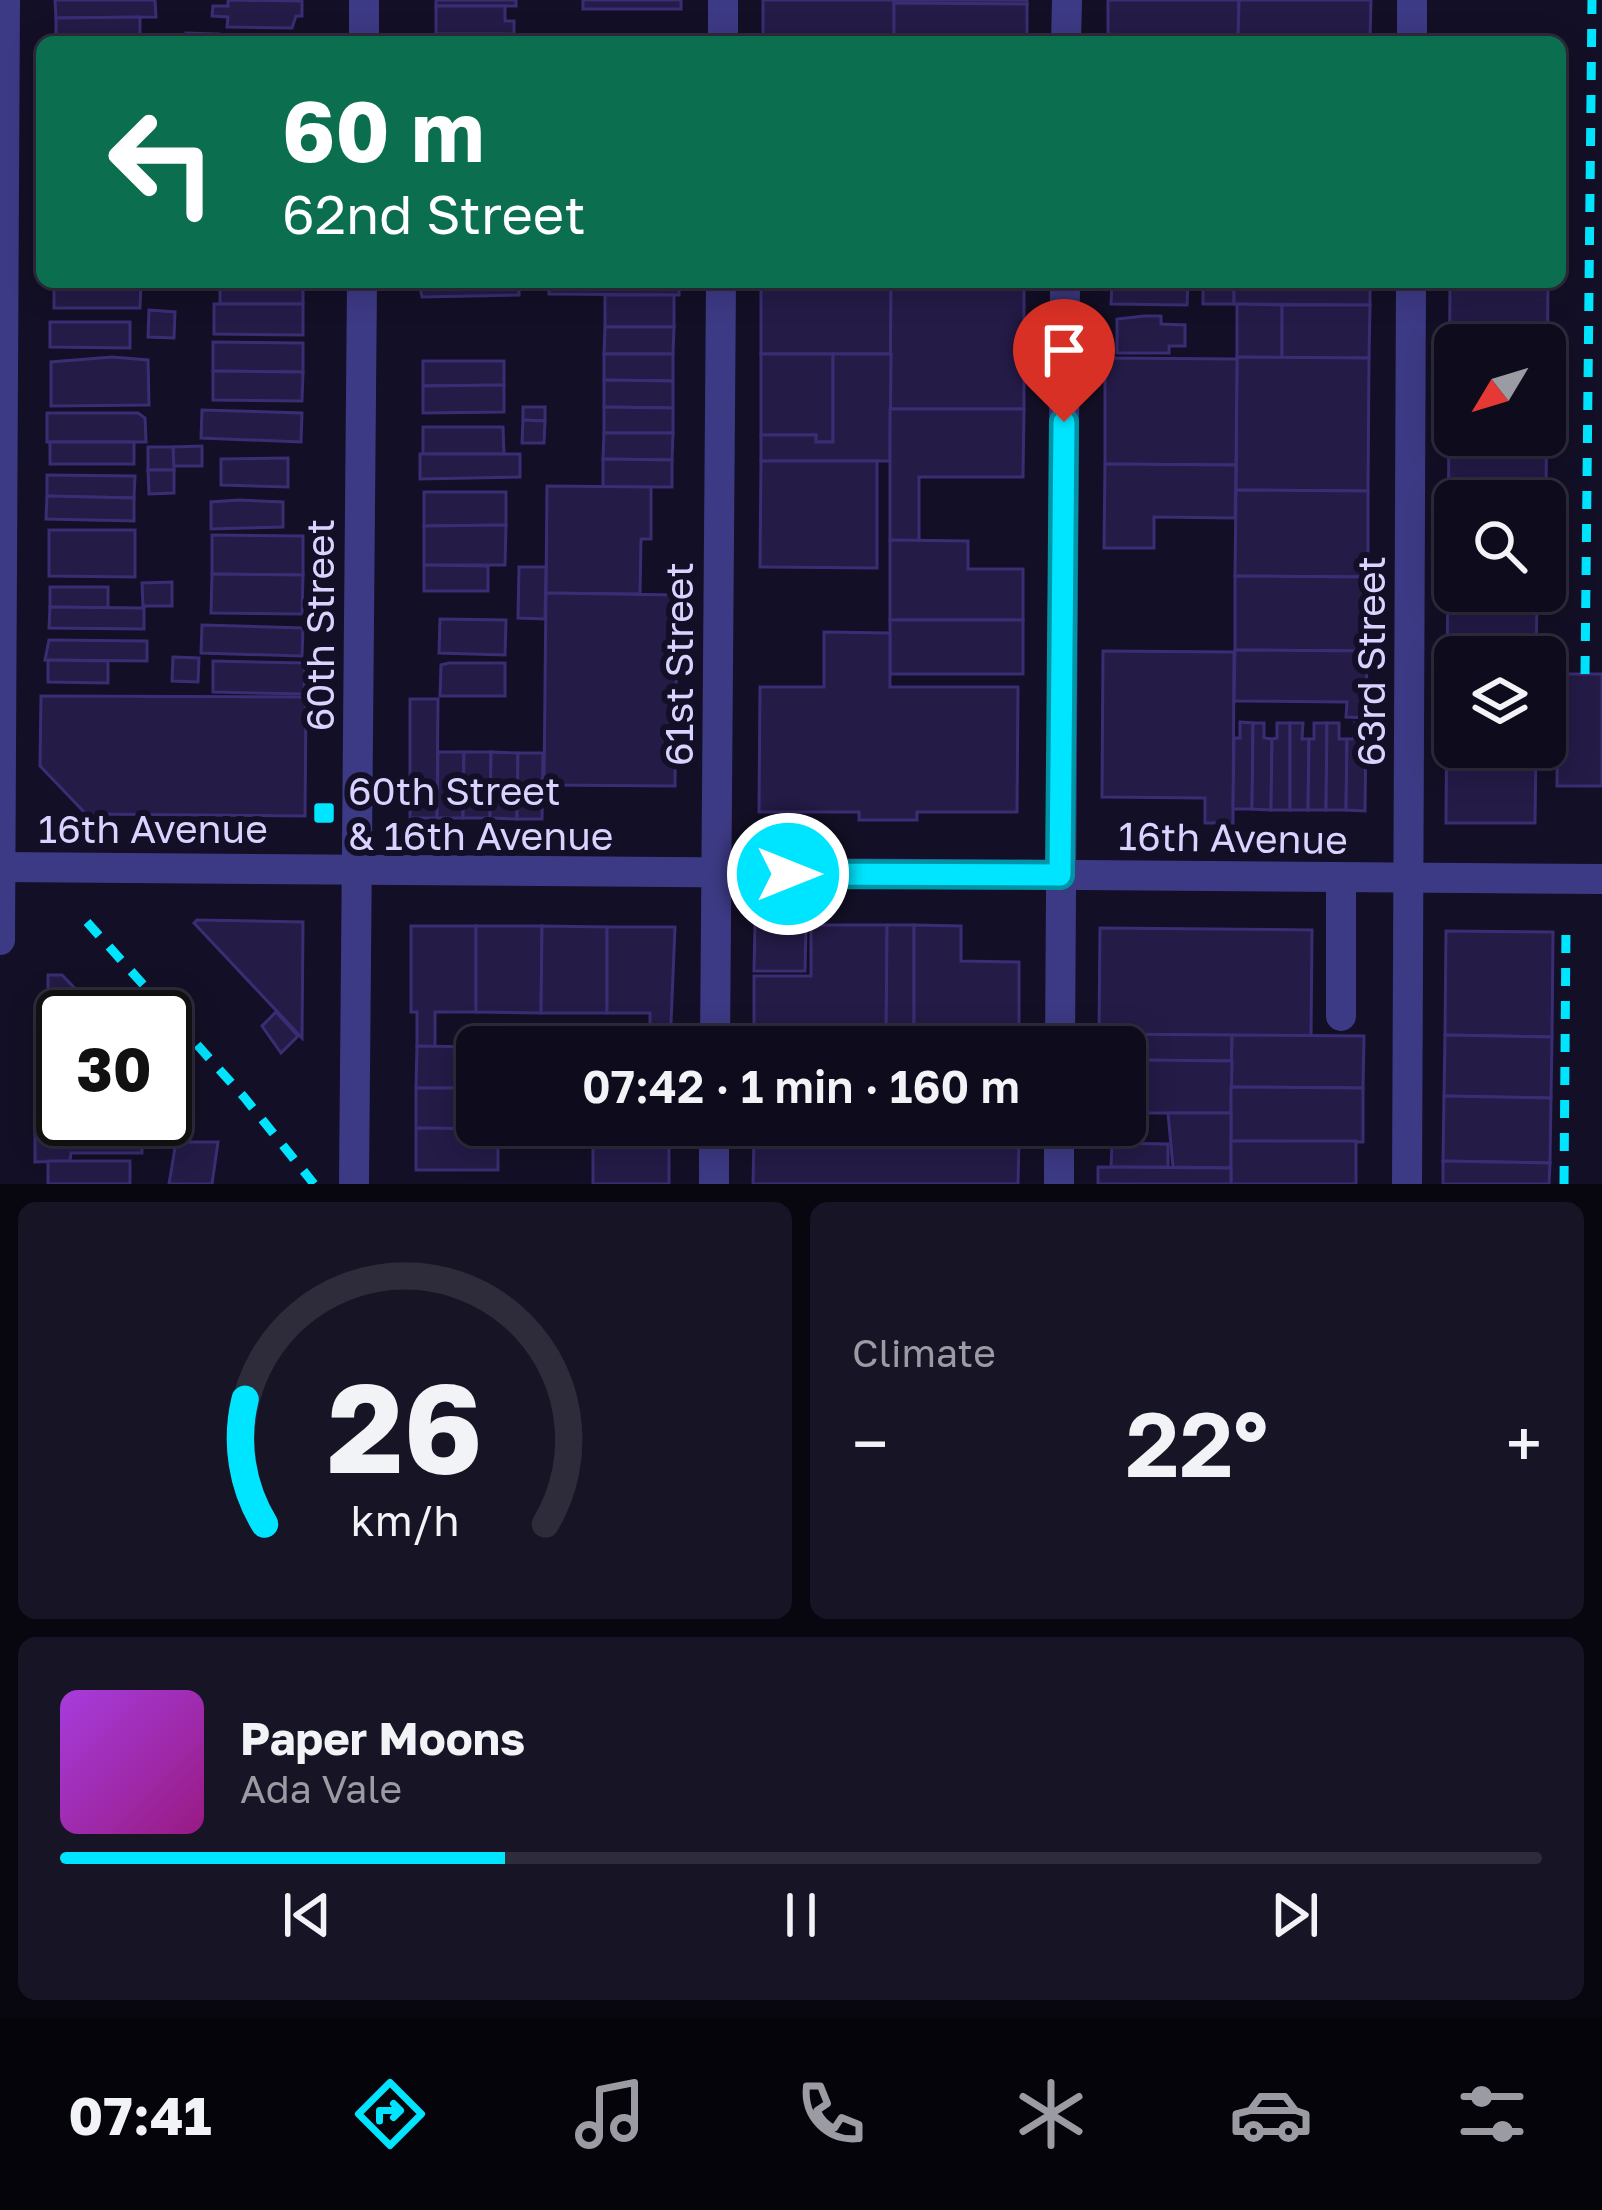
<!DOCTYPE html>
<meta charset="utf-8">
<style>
:root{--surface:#0e0b1c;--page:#171425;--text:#f1f3f6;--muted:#9b9ba3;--line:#2e2b3b;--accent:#00e5ff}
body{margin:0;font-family:"Golos Text",sans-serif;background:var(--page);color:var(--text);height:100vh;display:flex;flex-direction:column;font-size:45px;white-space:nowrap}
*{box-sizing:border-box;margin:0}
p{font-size:39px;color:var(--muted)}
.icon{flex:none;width:66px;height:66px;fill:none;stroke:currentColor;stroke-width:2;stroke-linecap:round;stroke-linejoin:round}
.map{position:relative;height:1184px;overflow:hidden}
.drawer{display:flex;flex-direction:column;gap:18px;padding:18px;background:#08060f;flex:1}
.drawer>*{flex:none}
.banner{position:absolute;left:36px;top:36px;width:1530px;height:252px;border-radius:18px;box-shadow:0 6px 30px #0003,0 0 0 3px var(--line);background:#0b6e4f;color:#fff;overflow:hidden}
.needle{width:78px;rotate:232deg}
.fabs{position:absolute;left:1434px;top:324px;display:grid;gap:24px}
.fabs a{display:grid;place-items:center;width:132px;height:132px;border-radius:18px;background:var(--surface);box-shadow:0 6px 30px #0003,0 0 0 3px var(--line);font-size:60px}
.speed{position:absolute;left:36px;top:990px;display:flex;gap:24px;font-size:60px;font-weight:700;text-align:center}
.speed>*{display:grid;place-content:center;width:156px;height:156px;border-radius:50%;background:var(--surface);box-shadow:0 6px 30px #0003,0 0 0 3px var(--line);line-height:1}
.speed .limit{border:6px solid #111;border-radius:18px;background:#fff;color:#111}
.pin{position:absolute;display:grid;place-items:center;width:102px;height:102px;color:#fff;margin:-123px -51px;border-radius:50% 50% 50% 0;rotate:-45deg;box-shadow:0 0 12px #0007}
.pin .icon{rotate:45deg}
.me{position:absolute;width:132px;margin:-66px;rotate:90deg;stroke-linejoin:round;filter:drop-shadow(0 0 9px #0008)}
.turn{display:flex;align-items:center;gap:42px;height:252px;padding:0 48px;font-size:54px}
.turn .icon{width:156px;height:156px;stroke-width:2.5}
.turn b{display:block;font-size:84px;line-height:102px}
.big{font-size:90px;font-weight:600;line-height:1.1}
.drawer .tile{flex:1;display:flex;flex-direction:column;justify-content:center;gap:18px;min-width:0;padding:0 42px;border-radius:18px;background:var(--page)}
.drawer .dial{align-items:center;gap:0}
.dial svg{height:312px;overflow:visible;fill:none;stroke:var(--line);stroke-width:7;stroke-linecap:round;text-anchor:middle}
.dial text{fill:var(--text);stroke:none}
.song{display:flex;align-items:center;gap:36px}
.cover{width:144px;height:144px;border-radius:18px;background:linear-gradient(135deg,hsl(280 70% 55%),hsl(310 70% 35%))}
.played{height:12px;border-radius:6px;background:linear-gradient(90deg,var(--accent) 30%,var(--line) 30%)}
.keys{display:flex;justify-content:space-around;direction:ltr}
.heat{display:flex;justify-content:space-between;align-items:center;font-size:66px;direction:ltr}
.drawer .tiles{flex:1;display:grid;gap:18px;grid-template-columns:1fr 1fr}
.tile:last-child{grid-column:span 2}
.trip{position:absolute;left:456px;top:1026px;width:690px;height:120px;border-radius:18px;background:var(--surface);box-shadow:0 6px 30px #0003,0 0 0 3px var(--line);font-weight:600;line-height:120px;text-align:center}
.tabs{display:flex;height:192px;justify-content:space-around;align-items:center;background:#06040b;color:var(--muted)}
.tabs .icon{width:84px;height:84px}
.tabs .active{color:var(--accent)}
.tabs b{font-size:54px;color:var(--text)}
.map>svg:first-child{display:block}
.building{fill:#241b47;stroke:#3b2d73;stroke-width:3;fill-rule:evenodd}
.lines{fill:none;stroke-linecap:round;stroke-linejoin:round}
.minor{stroke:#3d3a85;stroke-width:30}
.rail{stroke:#00e5ff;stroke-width:9;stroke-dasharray:18 15;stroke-linecap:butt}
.route-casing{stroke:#0095a6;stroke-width:30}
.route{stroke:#00e5ff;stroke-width:21}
.poi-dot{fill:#00e5ff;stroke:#130f26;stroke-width:4.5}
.labels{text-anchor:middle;stroke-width:12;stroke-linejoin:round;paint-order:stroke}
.street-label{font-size:39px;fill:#d9d4ff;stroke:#130f26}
.poi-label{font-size:39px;fill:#d9d4ff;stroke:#130f26;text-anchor:start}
</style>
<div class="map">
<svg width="1602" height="1184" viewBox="0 0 1602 1184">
<rect width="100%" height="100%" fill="#130f26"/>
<g class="building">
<polygon points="55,0 155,0 156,17 56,18"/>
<polygon points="228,0 302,1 302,16 296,16 292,28 227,27 228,17 212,16 213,6 228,6"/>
<rect x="436" y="0" width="80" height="6"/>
<rect x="583" y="0" width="98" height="9"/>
<rect x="763" y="0" width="131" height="39"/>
<polygon points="894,0 1027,0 1027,4 894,3"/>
<polygon points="1108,0 1239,0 1238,40 1108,34"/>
<polygon points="1239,0 1371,0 1370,40 1238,40"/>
<polygon points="894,3 1027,4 1027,42 894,42"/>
<polygon points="436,6 505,6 505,21 514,21 514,34 436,34"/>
<polygon points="140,17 140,42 56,42 56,18"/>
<polygon points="186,33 218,34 218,42 186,42"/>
<polygon points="436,34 505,34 504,42 436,42"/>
<rect x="763" y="39" width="131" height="3"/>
<rect x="1238" y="40" width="132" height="2"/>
<polygon points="54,282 141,282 140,308 54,308"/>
<rect x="220" y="282" width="83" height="22"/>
<polygon points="419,282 519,282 519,295 422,297"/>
<polygon points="549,282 679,282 679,295 549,294"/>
<rect x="761" y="282" width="130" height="72"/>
<polygon points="891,282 1024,282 1024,409 890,409"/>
<polygon points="1112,282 1188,282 1187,305 1111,304"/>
<rect x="1203" y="282" width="31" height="22"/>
<polygon points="1234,282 1370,282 1370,305 1234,304"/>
<path d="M 1450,282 L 1548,282 L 1545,602 L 1537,602 L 1536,657 L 1455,657 L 1455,747 L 1536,747 L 1535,823 L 1446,823 ZM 1455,345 L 1545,345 L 1545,435 L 1455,435 ZM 1455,501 L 1545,501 L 1545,591 L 1455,591 Z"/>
<rect x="605" y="295" width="69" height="32"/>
<polygon points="214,304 303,304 303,335 214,334"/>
<polygon points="1237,304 1282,305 1282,358 1237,357"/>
<polygon points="1282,305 1370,305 1369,358 1282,358"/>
<polygon points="149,310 175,312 174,338 148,337"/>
<polygon points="1144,316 1161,316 1161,324 1185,325 1185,346 1169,346 1169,353 1117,353 1117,319"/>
<polygon points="50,322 130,322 130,348 50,347"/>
<polygon points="605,327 674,327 673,354 604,354"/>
<polygon points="213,342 303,343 303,372 213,371"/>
<polygon points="604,354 673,354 673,381 604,380"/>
<polygon points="761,354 833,354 833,442 816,442 816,435 761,435"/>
<polygon points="833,354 891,354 890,461 761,461 761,435 816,435 816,442 833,442"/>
<polygon points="112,357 148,360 149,405 51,406 51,362"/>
<polygon points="1237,357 1369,358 1368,491 1236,490"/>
<polygon points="1105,358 1237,359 1236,465 1105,464"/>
<polygon points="423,361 504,361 504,385 423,386"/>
<polygon points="213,371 303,372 302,401 213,400"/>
<polygon points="604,380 673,381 673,408 604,407"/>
<polygon points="504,385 504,412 423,413 423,386"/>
<polygon points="523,407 545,407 545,421 523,420"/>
<polygon points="604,407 673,408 673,433 604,433"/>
<polygon points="890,409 1024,409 1023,477 919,477 919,541 890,540"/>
<polygon points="202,410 302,413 301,442 201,438"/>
<polygon points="47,413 138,413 145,418 146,442 47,442"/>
<polygon points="523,420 545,421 544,443 522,443"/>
<polygon points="423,427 503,427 504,454 423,454"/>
<polygon points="604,433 673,433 672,460 603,459"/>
<rect x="50" y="442" width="84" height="22"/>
<polygon points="202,446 202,466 173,466 173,447"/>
<polygon points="148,447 173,447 174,470 148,470"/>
<polygon points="420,454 520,454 520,477 420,479"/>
<polygon points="288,458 288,487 221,485 221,459"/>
<polygon points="603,459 672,460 672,487 603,487"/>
<polygon points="761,461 877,461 877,568 760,567"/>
<polygon points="1105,464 1236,465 1235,518 1154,517 1154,548 1104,548"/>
<polygon points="148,470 174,470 174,493 149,494"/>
<polygon points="47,475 135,476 134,498 47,496"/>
<polygon points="547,486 651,487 651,539 641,539 640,594 546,593"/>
<polygon points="1236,490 1368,491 1368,577 1235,576"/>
<polygon points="424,492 506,492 506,525 424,526"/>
<polygon points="47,496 134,498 134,521 46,519"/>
<polygon points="239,500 283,502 283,527 211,529 211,502"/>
<polygon points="506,525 505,565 424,565 424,526"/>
<polygon points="49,530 135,530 135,577 49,576"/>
<polygon points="212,535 303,536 303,575 212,574"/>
<polygon points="890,540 968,541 968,569 1023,569 1023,620 890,620"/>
<polygon points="424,565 488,566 488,591 424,591"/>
<polygon points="519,567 546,567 545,619 518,618"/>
<polygon points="212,574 303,575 302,614 211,613"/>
<polygon points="1235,576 1368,577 1367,651 1235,650"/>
<polygon points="172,582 172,606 143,606 142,583"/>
<polygon points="50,587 108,587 108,608 50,607"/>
<polygon points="546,593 677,595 675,786 544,785"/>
<polygon points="50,607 144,608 144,629 49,628"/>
<polygon points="440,619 506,620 505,655 439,653"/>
<rect x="890" y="620" width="133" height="54"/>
<polygon points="202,625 303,628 302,656 201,653"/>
<polygon points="824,632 890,633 890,687 1018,687 1017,812 917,812 917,820 859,820 859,812 759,812 760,687 824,687"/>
<polygon points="49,640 147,641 147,661 45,660"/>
<polygon points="1235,650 1367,651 1366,718 1346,717 1347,702 1234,701"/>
<polygon points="1103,651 1234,652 1233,823 1205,823 1205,798 1102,797"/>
<polygon points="173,657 199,658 198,682 172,681"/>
<polygon points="48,660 108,661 108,683 48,682"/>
<polygon points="213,661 305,663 304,694 213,692"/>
<polygon points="449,663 505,663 505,696 440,696 441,665"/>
<polygon points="1558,674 1602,674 1602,786 1557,786"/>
<polygon points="41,696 306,697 305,816 86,814 40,766"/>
<polygon points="410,699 438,699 437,818 410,818"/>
<polygon points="1240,722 1253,723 1252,809 1233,809 1234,738 1240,738"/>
<polygon points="1253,723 1264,723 1264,738 1272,739 1271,810 1252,809"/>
<polygon points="1277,723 1290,723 1290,810 1271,810 1272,739 1277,738"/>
<polygon points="1290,723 1303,723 1302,739 1309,739 1308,810 1290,810"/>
<polygon points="1314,723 1327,723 1326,810 1308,810 1309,739 1314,739"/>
<polygon points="1327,723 1339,723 1339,739 1347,739 1346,810 1326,810"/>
<polygon points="1355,723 1366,724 1365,811 1346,810 1347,739 1354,739"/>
<polygon points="438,752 464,752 463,818 437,818"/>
<polygon points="464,752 491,752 490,818 463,818"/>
<polygon points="491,752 518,753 517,819 490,818"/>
<polygon points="518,753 543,753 542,819 517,819"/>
<polygon points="197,920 303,922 302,1038 194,923"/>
<polygon points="755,924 806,925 805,971 754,971"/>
<polygon points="811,925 887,925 886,1047 833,1047 834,1031 754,1031 754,976 811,976"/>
<polygon points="887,925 914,925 914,1047 886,1047"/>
<polygon points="914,925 961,926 961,961 1019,962 1019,1047 914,1047"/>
<polygon points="411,926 476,926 476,1012 435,1012 435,1047 417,1046 417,1012 411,1012"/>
<polygon points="476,926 542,926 541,1013 476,1012"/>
<polygon points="542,926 607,927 607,1013 541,1013"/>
<polygon points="607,927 675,927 670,1047 650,1047 650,1013 607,1013"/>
<polygon points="1100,928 1312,930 1311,1036 1099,1034"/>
<polygon points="1446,931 1553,932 1552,1037 1445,1035"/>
<polygon points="48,975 62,975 103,1017 63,1017 63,1042 48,1042"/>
<polygon points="276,1012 298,1036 281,1053 262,1026"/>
<rect x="761" y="1031" width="65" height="16"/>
<polygon points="1099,1034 1232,1035 1232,1061 1125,1060 1125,1047 1099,1047"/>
<polygon points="1232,1035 1364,1036 1363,1088 1231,1087"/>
<polygon points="1445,1035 1552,1037 1551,1098 1444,1096"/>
<polygon points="417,1046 477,1047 477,1088 416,1088"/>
<rect x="1125" y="1060" width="18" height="53"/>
<polygon points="1143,1060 1232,1061 1231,1113 1143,1113"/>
<rect x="40" y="1067" width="23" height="40"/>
<polygon points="1231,1087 1363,1088 1363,1142 1231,1141"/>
<polygon points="416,1088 477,1088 477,1125 498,1129 416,1128"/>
<polygon points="1444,1096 1551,1098 1550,1163 1443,1161"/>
<polygon points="35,1107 63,1107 63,1119 142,1119 142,1134 35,1134"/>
<polygon points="1168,1113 1231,1113 1231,1168 1173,1167"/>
<rect x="593" y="1125" width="76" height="59"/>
<polygon points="754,1125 886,1125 886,1137 754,1136"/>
<polygon points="886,1125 1019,1125 1019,1138 886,1137"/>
<polygon points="416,1128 498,1129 498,1170 416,1170"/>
<polygon points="35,1134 142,1134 142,1153 71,1153 70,1161 35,1162"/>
<polygon points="754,1136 1019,1138 1018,1184 753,1184"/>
<rect x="1231" y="1141" width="125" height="43"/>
<polygon points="176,1142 218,1142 212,1184 169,1184"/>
<polygon points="1112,1143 1168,1144 1168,1167 1111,1167"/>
<rect x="48" y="1161" width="82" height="23"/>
<polygon points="1443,1161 1550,1163 1549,1184 1443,1184"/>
<polygon points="1098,1167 1231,1168 1231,1184 1098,1184"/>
</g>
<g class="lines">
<g class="minor">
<polyline points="364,42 364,0"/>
<polyline points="723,42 723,0"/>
<polyline points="1066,42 1067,0"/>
<polyline points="1412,42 1412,0"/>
<polyline points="0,867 1602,879"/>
<polyline points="0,940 5,0"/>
<polyline points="1341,1016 1341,879"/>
<polyline points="715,1047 721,282"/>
<polyline points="1060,1047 1065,282"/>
<polyline points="354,1184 362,282"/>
<polyline points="714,1184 714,1125"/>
<polyline points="1059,1184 1059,1125"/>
<polyline points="1407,1184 1411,282"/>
</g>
<g class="rail">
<polyline points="1585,674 1592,0"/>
<polyline points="87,922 244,1097 314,1184"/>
<polyline points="1564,1184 1566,927"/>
</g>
</g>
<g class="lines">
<g class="route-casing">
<polyline id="route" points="788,874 1060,875 1064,422"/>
</g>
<use href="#route" class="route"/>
</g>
<rect class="poi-dot" x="312" y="801" width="24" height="24" rx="6"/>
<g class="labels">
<g class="street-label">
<text transform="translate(320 625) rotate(-90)" y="14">60th Street</text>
<text transform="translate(1371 661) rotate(-90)" y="14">63rd Street</text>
<text transform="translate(679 664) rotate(-90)" y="14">61st Street</text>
<text x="153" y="843">16th Avenue</text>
<text transform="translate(1233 838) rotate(1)" y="14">16th Avenue</text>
</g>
<g class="poi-label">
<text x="348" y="805">60th Street<tspan x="348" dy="45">&amp; 16th Avenue</tspan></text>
</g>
</g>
</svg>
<div class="fabs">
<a><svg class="needle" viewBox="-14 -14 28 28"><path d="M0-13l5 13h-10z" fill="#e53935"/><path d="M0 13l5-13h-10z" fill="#9b9ba3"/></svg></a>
<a><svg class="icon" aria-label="search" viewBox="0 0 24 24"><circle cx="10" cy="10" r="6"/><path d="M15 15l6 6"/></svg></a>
<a><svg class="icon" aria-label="layers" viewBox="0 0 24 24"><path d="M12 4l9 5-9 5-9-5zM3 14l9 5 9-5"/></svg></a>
</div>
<div class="speed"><div class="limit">30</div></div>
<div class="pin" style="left:1064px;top:422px;background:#d93025"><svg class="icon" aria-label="arrive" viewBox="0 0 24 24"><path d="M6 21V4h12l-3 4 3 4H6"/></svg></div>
<svg class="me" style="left:788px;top:874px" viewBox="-20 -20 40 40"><circle r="17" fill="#00e5ff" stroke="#fff" stroke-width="3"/><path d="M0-11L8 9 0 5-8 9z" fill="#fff"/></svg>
<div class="trip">07:42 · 1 min · 160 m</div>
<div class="banner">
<div class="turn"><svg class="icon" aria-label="left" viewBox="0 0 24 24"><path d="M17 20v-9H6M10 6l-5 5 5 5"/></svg><div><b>60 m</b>62nd Street</div></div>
</div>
</div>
<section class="drawer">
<div class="tiles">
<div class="tile dial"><svg viewBox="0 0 100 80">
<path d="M14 69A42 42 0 1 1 86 69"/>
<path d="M14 69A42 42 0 0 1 9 37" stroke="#00e5ff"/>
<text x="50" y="56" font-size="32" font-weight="700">26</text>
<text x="50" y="72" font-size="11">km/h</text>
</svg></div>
<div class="tile"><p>Climate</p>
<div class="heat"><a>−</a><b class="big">22°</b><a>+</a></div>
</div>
<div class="tile">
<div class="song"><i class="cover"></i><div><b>Paper Moons</b><p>Ada Vale</p></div></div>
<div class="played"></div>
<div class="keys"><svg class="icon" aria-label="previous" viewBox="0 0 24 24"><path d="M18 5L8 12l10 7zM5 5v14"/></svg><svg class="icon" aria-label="pause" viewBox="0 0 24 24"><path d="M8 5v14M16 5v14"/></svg><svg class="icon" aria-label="next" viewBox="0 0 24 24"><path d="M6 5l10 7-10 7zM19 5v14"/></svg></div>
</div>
</div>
</section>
<nav class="tabs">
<b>07:41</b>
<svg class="icon active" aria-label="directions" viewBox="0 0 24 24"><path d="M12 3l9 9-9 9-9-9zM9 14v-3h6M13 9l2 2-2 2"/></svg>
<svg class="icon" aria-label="music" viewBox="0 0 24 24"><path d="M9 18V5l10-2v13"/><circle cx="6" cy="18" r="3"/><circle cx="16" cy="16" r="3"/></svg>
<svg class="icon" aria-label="phone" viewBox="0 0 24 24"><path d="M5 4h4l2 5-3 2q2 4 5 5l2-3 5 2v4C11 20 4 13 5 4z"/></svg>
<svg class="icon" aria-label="climate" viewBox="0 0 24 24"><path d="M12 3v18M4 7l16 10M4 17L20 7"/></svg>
<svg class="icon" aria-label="car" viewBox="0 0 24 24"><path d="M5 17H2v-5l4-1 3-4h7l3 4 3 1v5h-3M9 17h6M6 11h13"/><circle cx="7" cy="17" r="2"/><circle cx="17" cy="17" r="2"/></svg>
<svg class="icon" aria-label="filters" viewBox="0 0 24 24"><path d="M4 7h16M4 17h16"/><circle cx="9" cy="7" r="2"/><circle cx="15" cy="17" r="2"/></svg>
</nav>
